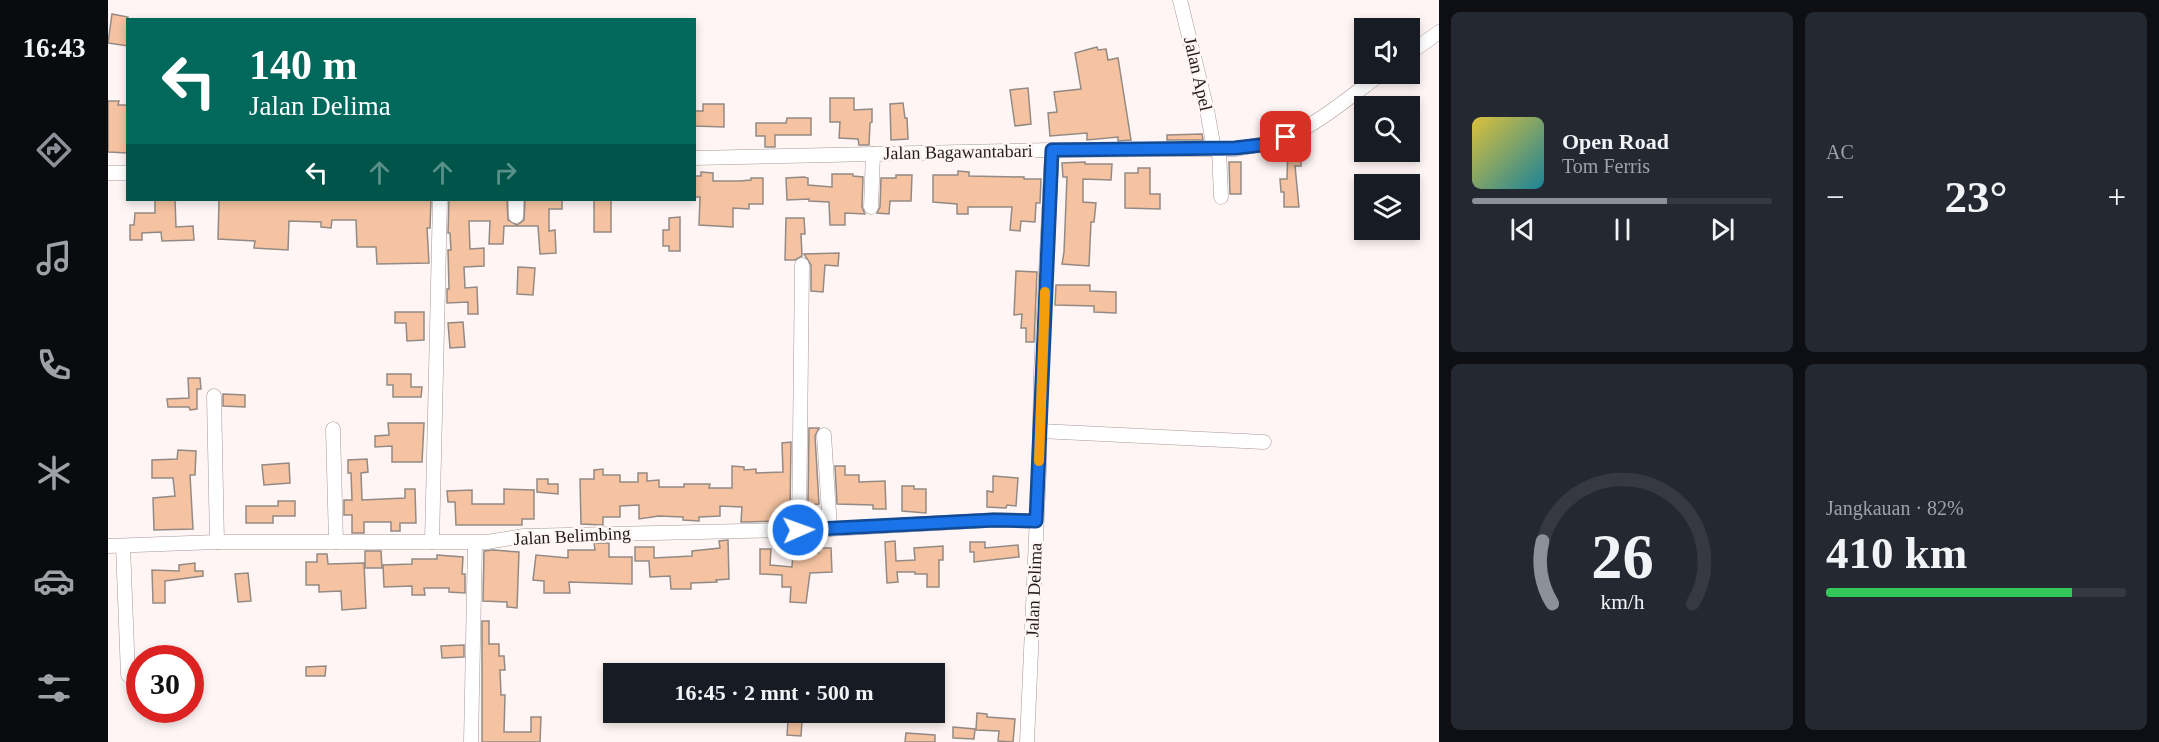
<!DOCTYPE html>
<html lang="id">
<meta charset="utf-8">
<style>
:root{--surface:#171b24;--page:#242831;--text:#f1f3f6;--muted:#9ea1a6;--line:#363941;--accent:#8c9099}
body{margin:0;font-family:"Times New Roman",serif;background:var(--page);color:var(--text);height:100vh;display:flex;flex-direction:column;font-size:22px;white-space:nowrap}
*{box-sizing:border-box;margin:0}
p{font-size:20px;color:var(--muted)}
.icon{flex:none;width:33px;height:33px;fill:none;stroke:currentColor;stroke-width:2;stroke-linecap:round;stroke-linejoin:round}
.map{position:relative;flex:1;overflow:hidden}
.drawer{display:flex;flex-direction:column;gap:12px;padding:12px;background:#0d0f14;width:720px}
.drawer>*{flex:none}
.banner{position:absolute;left:18px;top:18px;width:570px;height:183px;border-radius:0px;box-shadow:0 3px 9px #0003;background:#00695c;color:#fff;overflow:hidden}
.buttons{position:absolute;left:1246px;top:18px;display:grid;gap:12px}
.buttons a{display:grid;place-items:center;width:66px;height:66px;border-radius:0px;background:var(--surface);box-shadow:0 3px 9px #0003;font-size:30px}
.speed{position:absolute;left:18px;top:645px;display:flex;gap:12px;font-size:30px;font-weight:700;text-align:center}
.speed>*{display:grid;place-content:center;width:78px;height:78px;border-radius:50%;background:var(--surface);box-shadow:0 3px 9px #0003;line-height:1}
.speed .limit{border:9px solid #d22;background:#fff;color:#111}
.pin{position:absolute;display:grid;place-items:center;width:51px;height:51px;color:#fff;margin:-26px;border-radius:12px;box-shadow:0 3px 9px #0006}
.me{position:absolute;width:66px;margin:-33px;rotate:88deg;stroke-linejoin:round;filter:drop-shadow(0 0 4px #0008)}
.turn{display:flex;align-items:center;gap:21px;height:126px;padding:0 24px;font-size:27px}
.turn .icon{width:78px;height:78px;stroke-width:2.5}
.turn b{display:block;font-size:42px;line-height:51px}
.lanes{display:flex;align-items:center;height:57px;padding:0 24px;background:#0003;justify-content:center;gap:30px;direction:ltr}
.lanes .off{opacity:.35}
.big{font-size:45px;font-weight:800;line-height:1.1}
.drawer .widget{flex:1;display:flex;flex-direction:column;justify-content:center;gap:9px;min-width:0;padding:0 21px;border-radius:9px;background:var(--page)}
.drawer .dial{align-items:center;gap:0}
.dial svg{height:156px;overflow:visible;fill:none;stroke:var(--line);stroke-width:7;stroke-linecap:round;text-anchor:middle}
.dial text{fill:var(--text);stroke:none}
.song{display:flex;align-items:center;gap:18px}
.cover{width:72px;height:72px;border-radius:9px;background:linear-gradient(135deg,hsl(50 70% 55%),hsl(190 70% 35%))}
.played{height:6px;border-radius:3px;background:linear-gradient(90deg,var(--accent) 65%,var(--line) 65%)}
.keys{display:flex;justify-content:space-around;direction:ltr}
.heat{display:flex;justify-content:space-between;align-items:center;font-size:33px;direction:ltr}
.charge{height:9px;border-radius:4px;background:linear-gradient(90deg,#34c759 82%,var(--line) 0)}
.drawer .tiles{flex:1;display:grid;gap:12px;grid-template-columns:repeat(2,1fr)}
.trip{position:absolute;left:495px;top:663px;width:342px;height:60px;border-radius:0px;background:var(--surface);box-shadow:0 3px 9px #0003;font-weight:800;line-height:60px;text-align:center}
main{display:flex;flex:1;min-height:0}
.menu{display:flex;flex-direction:column;width:108px;justify-content:space-around;align-items:center;background:#090b0e;color:var(--muted)}
.menu .icon{width:42px;height:42px}
.menu .active{color:var(--accent)}
.menu b{font-size:27px;color:var(--text)}
.map>svg:first-child{display:block}
.building{fill:#f5c3a1;stroke:#948a83;stroke-width:1.5}
.lines{fill:none;stroke-linecap:round;stroke-linejoin:round}
.minor-casing{stroke:#a79998;stroke-width:15}
.minor{stroke:#fff;stroke-width:14}
.route-casing{stroke:#114b97;stroke-width:15}
.route{stroke:#1a73e8;stroke-width:10}
.slow{stroke:#f59e0b;stroke-width:10}
.labels{text-anchor:middle;stroke-width:5;stroke-linejoin:round;paint-order:stroke}
.street-label{font-size:18px;fill:#221d1d;stroke:#fef5f4}
</style>
<main>
<nav class="menu">
<b>16:43</b>
<svg class="icon active" aria-label="directions" viewBox="0 0 24 24"><path d="M12 3l9 9-9 9-9-9zM9 14v-3h6M13 9l2 2-2 2"/></svg>
<svg class="icon" aria-label="music" viewBox="0 0 24 24"><path d="M9 18V5l10-2v13"/><circle cx="6" cy="18" r="3"/><circle cx="16" cy="16" r="3"/></svg>
<svg class="icon" aria-label="phone" viewBox="0 0 24 24"><path d="M5 4h4l2 5-3 2q2 4 5 5l2-3 5 2v4C11 20 4 13 5 4z"/></svg>
<svg class="icon" aria-label="climate" viewBox="0 0 24 24"><path d="M12 3v18M4 7l16 10M4 17L20 7"/></svg>
<svg class="icon" aria-label="car" viewBox="0 0 24 24"><path d="M5 17H2v-5l4-1 3-4h7l3 4 3 1v5h-3M9 17h6M6 11h13"/><circle cx="7" cy="17" r="2"/><circle cx="17" cy="17" r="2"/></svg>
<svg class="icon" aria-label="filters" viewBox="0 0 24 24"><path d="M4 7h16M4 17h16"/><circle cx="9" cy="7" r="2"/><circle cx="15" cy="17" r="2"/></svg>
</nav>
<div class="map">
<svg width="1331" height="742" viewBox="0 0 1331 742">
<rect width="100%" height="100%" fill="#fef5f4"/>
<g class="building">
<polygon points="4,14 20,17 20,46 0,43"/>
<polygon points="989,47 990,50 998,49 1000,60 1010,58 1023,140 1010,141 1010,137 979,140 979,133 942,136 940,113 949,112 946,92 973,89 967,53"/>
<polygon points="920,88 923,124 907,126 902,90"/>
<polygon points="722,98 746,98 746,110 764,109 764,122 762,123 761,145 751,145 750,139 731,138 732,122 722,122"/>
<polygon points="0,101 11,101 10,105 20,105 20,153 0,152"/>
<polygon points="795,103 797,118 799,118 800,139 783,140 782,104"/>
<polygon points="595,104 616,104 616,127 586,126 586,111 595,111"/>
<polygon points="679,118 703,118 703,135 667,135 667,147 657,147 657,136 648,136 648,123 678,123"/>
<polygon points="1094,134 1095,140 1059,140 1059,135"/>
<polygon points="1180,147 1187,147 1187,153 1193,153 1193,166 1187,166 1191,207 1176,207 1176,192 1173,192 1172,179 1179,179"/>
<polygon points="977,162 977,164 1004,164 1003,180 975,179 975,202 988,203 986,222 983,222 981,266 954,264 956,252 959,177 955,177 954,163"/>
<polygon points="1121,162 1133,162 1133,194 1122,194"/>
<polygon points="1030,168 1042,168 1042,194 1052,194 1052,209 1017,208 1017,173 1030,173"/>
<polygon points="850,171 861,172 861,176 916,177 916,179 933,179 932,203 928,203 927,222 913,221 912,231 902,230 904,207 860,207 860,214 849,214 849,204 825,202 825,175 850,175"/>
<polygon points="593,172 605,173 605,181 631,181 643,180 643,178 655,178 655,204 641,204 641,209 625,208 625,227 591,225 592,197 586,197 586,176 593,176"/>
<polygon points="724,174 745,174 745,176 755,177 754,207 757,214 737,213 737,225 722,225 721,202 701,201 701,199 679,200 678,178 696,177 700,178 700,185 724,187"/>
<polygon points="788,175 804,175 803,201 782,201 781,214 769,213 772,207 773,178 788,178"/>
<polygon points="47,200 67,200 68,227 85,226 86,240 54,241 53,232 34,233 34,240 22,240 22,225 26,225 27,213 47,213"/>
<polygon points="111,200 323,200 322,228 319,228 321,263 269,264 268,247 249,247 248,220 224,220 223,228 213,227 213,222 181,221 180,250 146,248 147,241 110,239"/>
<polygon points="341,200 399,200 400,220 409,225 416,220 417,200 454,200 454,209 441,209 441,231 447,230 448,253 432,254 430,226 396,226 395,244 381,244 382,221 361,221 362,249 376,248 376,266 356,267 357,288 369,287 370,314 360,314 360,302 339,303 339,289 341,289 340,250 343,250 342,233 340,233"/>
<rect x="486" y="200" width="17" height="32"/>
<polygon points="572,217 572,251 561,251 561,246 555,246 555,230 561,230 561,218"/>
<polygon points="678,218 696,218 697,234 693,234 694,256 687,260 677,260"/>
<polygon points="731,253 730,266 717,265 715,292 703,291 703,265 696,254"/>
<polygon points="410,267 427,268 425,295 409,294"/>
<polygon points="908,271 929,272 926,342 918,342 918,328 913,328 914,314 906,315"/>
<polygon points="948,285 982,285 982,291 1008,292 1008,313 986,312 986,306 947,305"/>
<polygon points="287,312 316,312 316,340 299,341 298,323 287,323"/>
<polygon points="355,322 357,347 342,348 340,323"/>
<polygon points="279,374 303,374 303,387 314,387 313,397 285,397 285,385 279,385"/>
<polygon points="80,378 92,378 93,389 89,389 89,409 82,410 81,407 60,407 59,399 81,398"/>
<polygon points="115,394 137,395 137,407 115,406"/>
<polygon points="280,423 316,423 314,462 284,462 284,446 267,447 267,436 281,435"/>
<polygon points="701,428 711,428 707,436 711,504 700,505"/>
<polygon points="683,442 682,512 672,512 672,521 633,522 634,507 612,506 612,516 591,517 591,521 575,520 575,517 551,516 531,519 531,505 512,506 512,517 495,517 495,525 473,524 472,479 486,479 486,470 495,469 495,475 512,475 512,482 530,482 530,473 539,473 539,481 551,480 551,487 576,487 576,484 602,484 601,488 624,488 624,466 636,467 636,470 648,469 648,473 675,472 674,443"/>
<polygon points="70,450 88,451 87,475 82,475 85,529 46,530 45,498 67,496 65,478 44,478 44,460 69,459"/>
<polygon points="259,459 260,472 253,473 254,500 297,498 297,489 307,489 308,523 292,523 292,531 283,531 283,522 256,522 256,533 244,533 244,515 236,515 236,500 244,500 243,473 240,473 240,460"/>
<polygon points="181,463 182,483 156,485 154,465"/>
<polygon points="727,466 737,466 737,475 751,475 751,482 777,481 778,509 765,509 765,505 729,504"/>
<polygon points="885,476 910,478 908,506 899,505 898,508 879,507 879,491 885,492"/>
<polygon points="429,479 440,479 440,484 450,484 450,494 429,492"/>
<polygon points="794,486 806,486 806,489 818,489 818,513 794,511"/>
<polygon points="396,489 426,490 426,519 414,519 414,525 348,525 347,502 340,502 339,491 364,490 364,504 396,504"/>
<polygon points="170,501 187,501 187,516 165,516 165,523 138,523 138,506 170,506"/>
<polygon points="620,540 621,579 608,580 609,582 583,583 583,589 563,589 562,576 542,577 541,561 527,561 527,547 546,547 546,558 584,556 584,551 612,548 611,541"/>
<polygon points="787,541 788,561 807,560 806,548 835,546 835,560 831,560 831,587 819,587 819,574 807,574 807,572 789,572 790,582 779,583 777,542"/>
<polygon points="862,542 877,542 877,548 910,545 911,557 866,562 866,552 862,552"/>
<polygon points="486,543 501,543 501,557 524,557 524,584 461,582 462,593 436,593 436,581 425,580 428,555 460,558 460,550 487,550"/>
<polygon points="711,548 723,548 724,572 702,573 698,603 682,602 683,587 674,587 674,575 652,574 652,549 663,549 662,565 684,567 685,552 711,553"/>
<polygon points="385,550 411,552 409,608 399,607 399,602 375,601 376,551"/>
<polygon points="257,551 273,551 274,568 257,568"/>
<polygon points="209,554 219,554 220,564 256,563 258,608 234,610 233,591 211,592 211,585 198,585 198,562 209,562"/>
<polygon points="329,555 355,557 354,574 357,574 357,593 341,592 341,588 316,588 317,595 304,595 304,586 276,587 275,565 304,564 304,559 329,559"/>
<polygon points="87,563 87,571 95,571 95,576 57,581 57,603 45,603 44,570 71,571 71,565"/>
<polygon points="140,573 143,601 130,602 127,574"/>
<polygon points="374,621 381,621 381,644 391,644 391,656 396,656 397,670 392,670 393,695 397,695 396,732 423,732 423,717 433,717 432,742 374,742"/>
<polygon points="356,645 356,657 334,658 333,646"/>
<polygon points="218,666 217,676 198,676 198,667"/>
<polygon points="869,713 879,714 879,717 907,719 905,742 890,741 891,731 868,730"/>
<polygon points="680,721 694,721 693,736 679,735"/>
<polygon points="845,727 867,729 866,739 845,738"/>
<polygon points="798,733 827,735 827,742 797,742"/>
</g>
<g class="lines">
<g class="minor-casing">
<g id="minor">
<polyline points="1072,0 1099,110 1106,149"/>
<polyline points="1302,53 1331,32"/>
<polyline points="1111,149 1113,197"/>
<path d="M 586,158 L 944,150 L 1127,149 C 1144,146 1161,144 1177,138 C 1209,125 1245,94 1273,74"/>
<polyline points="0,173 20,173"/>
<polyline points="408,200 408,216"/>
<polyline points="763,207 765,154"/>
<polyline points="106,396 109,542"/>
<polyline points="225,429 228,542"/>
<polyline points="932,431 1156,442"/>
<polyline points="716,435 722,529"/>
<polyline points="691,529 694,265"/>
<polyline points="324,542 332,200"/>
<polyline points="0,546 109,542 379,542 416,536 722,529 886,520 928,521"/>
<polyline points="15,546 20,675"/>
<polyline points="363,742 367,543"/>
<polyline points="919,742 931,470 933,373 944,150"/>
</g>
</g>
<use href="#minor" class="minor"/>
</g>
<g class="lines">
<g class="route-casing">
<polyline id="route" points="690,530 886,520 928,521 944,150 1127,148 1153,145 1178,137"/>
</g>
<use href="#route" class="route"/>
<polyline class="slow" points="931,461 937,292"/>
</g>
<g class="labels">
<g class="street-label">
<text transform="translate(1090 74) rotate(77)" y="6">Jalan Apel</text>
<text transform="translate(850 152) rotate(-1)" y="6">Jalan Bagawantabari</text>
<text transform="translate(464 536) rotate(-3)" y="6">Jalan Belimbing</text>
<text transform="translate(926 590) rotate(-88)" y="6">Jalan Delima</text>
</g>
</g>
</svg>
<div class="buttons">
<a><svg class="icon" aria-label="sound" viewBox="0 0 24 24"><path d="M4 9h4l5-4v14l-5-4H4zM17 9q2 3 0 6"/></svg></a>
<a><svg class="icon" aria-label="search" viewBox="0 0 24 24"><circle cx="10" cy="10" r="6"/><path d="M15 15l6 6"/></svg></a>
<a><svg class="icon" aria-label="layers" viewBox="0 0 24 24"><path d="M12 4l9 5-9 5-9-5zM3 14l9 5 9-5"/></svg></a>
</div>
<div class="speed"><div class="limit">30</div></div>
<div class="pin" style="left:1178px;top:137px;background:#d93025"><svg class="icon" aria-label="arrive" viewBox="0 0 24 24"><path d="M6 21V4h12l-3 4 3 4H6"/></svg></div>
<svg class="me" style="left:690px;top:530px" viewBox="-20 -20 40 40"><circle r="17" fill="#1a73e8" stroke="#fff" stroke-width="3"/><path d="M0-11L8 9 0 5-8 9z" fill="#fff"/></svg>
<div class="trip">16:45 · 2 mnt · 500 m</div>
<div class="banner">
<div class="turn"><svg class="icon" aria-label="left" viewBox="0 0 24 24"><path d="M17 20v-9H6M10 6l-5 5 5 5"/></svg><div><b>140 m</b>Jalan Delima</div></div>
<div class="lanes"><svg class="icon" aria-label="left" viewBox="0 0 24 24"><path d="M17 20v-9H6M10 6l-5 5 5 5"/></svg><svg class="icon off" aria-label="ahead" viewBox="0 0 24 24"><path d="M12 20V5M6 11l6-6 6 6"/></svg><svg class="icon off" aria-label="ahead" viewBox="0 0 24 24"><path d="M12 20V5M6 11l6-6 6 6"/></svg><svg class="icon off" aria-label="right" viewBox="0 0 24 24"><path d="M7 20v-9h11M14 6l5 5-5 5"/></svg></div>
</div>
</div>
<section class="drawer">
<div class="tiles">
<div class="widget">
<div class="song"><i class="cover"></i><div><b>Open Road</b><p>Tom Ferris</p></div></div>
<div class="played"></div>
<div class="keys"><svg class="icon" aria-label="previous" viewBox="0 0 24 24"><path d="M18 5L8 12l10 7zM5 5v14"/></svg><svg class="icon" aria-label="pause" viewBox="0 0 24 24"><path d="M8 5v14M16 5v14"/></svg><svg class="icon" aria-label="next" viewBox="0 0 24 24"><path d="M6 5l10 7-10 7zM19 5v14"/></svg></div>
</div>
<div class="widget"><p>AC</p>
<div class="heat"><a>−</a><b class="big">23°</b><a>+</a></div>
</div>
<div class="widget dial"><svg viewBox="0 0 100 80">
<path d="M14 69A42 42 0 1 1 86 69"/>
<path d="M14 69A42 42 0 0 1 9 37" stroke="#8c9099"/>
<text x="50" y="56" font-size="32" font-weight="700">26</text>
<text x="50" y="72" font-size="11">km/h</text>
</svg></div>
<div class="widget"><p>Jangkauan · 82%</p><b class="big">410 km</b><div class="charge"></div></div>
</div>
</section>
</main>
